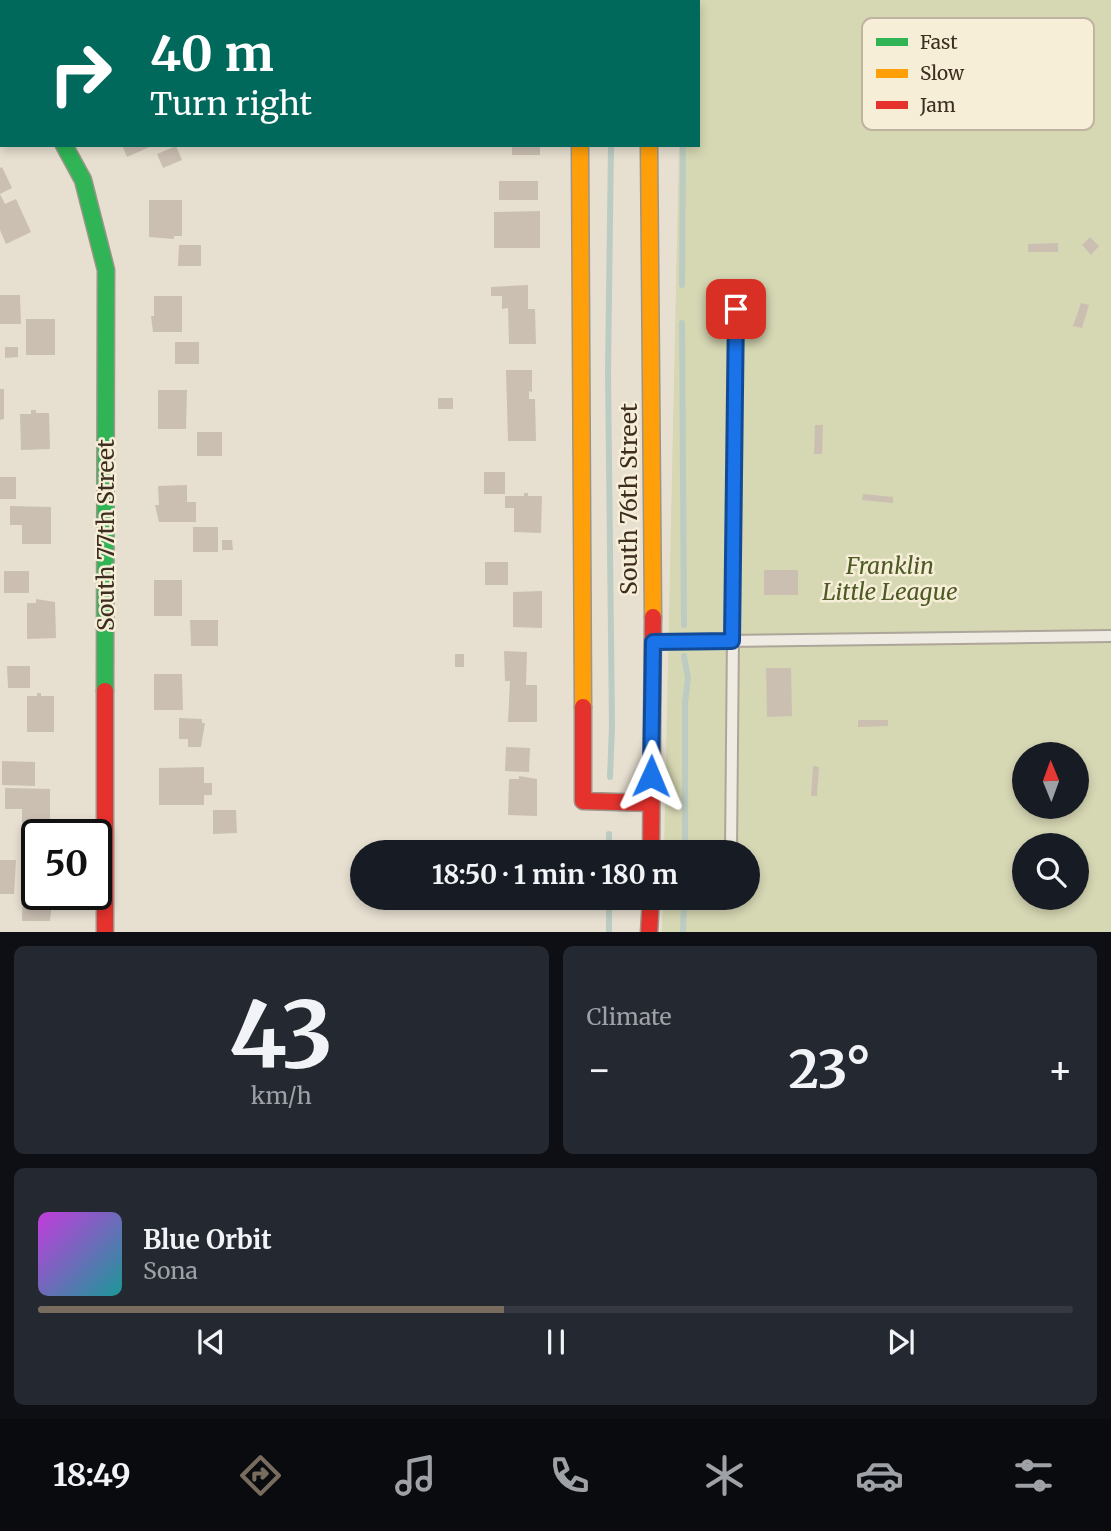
<!DOCTYPE html>
<meta charset="utf-8">
<style>
:root{--surface:#171b24;--page:#242831;--text:#f1f3f6;--muted:#9ea1a6;--line:#363941;--accent:#786c5e}
body{margin:0;font-family:Merriweather,serif;background:var(--page);color:var(--text);height:100vh;display:flex;flex-direction:column;font-size:26px;white-space:nowrap}
*{box-sizing:border-box;margin:0}
p{font-size:23px;color:var(--muted)}
.icon{flex:none;width:38px;height:38px;fill:none;stroke:currentColor;stroke-width:2;stroke-linecap:round;stroke-linejoin:round}
.map{position:relative;height:932px;overflow:hidden}
.details{display:flex;flex-direction:column;gap:14px;padding:14px;background:#0d0f14;flex:1}
.details>*{flex:none}
.hud{position:absolute;left:0px;top:0px;width:700px;height:147px;box-shadow:0 4px 10px #0003;background:#00695c;color:#fff;overflow:hidden}
.needle{width:46px;rotate:359deg}
.buttons{position:absolute;left:1012px;top:742px;display:grid;gap:14px}
.buttons a{display:grid;place-items:center;width:77px;height:77px;border-radius:50%;background:var(--surface);box-shadow:0 4px 10px #0003;font-size:35px}
.speed{position:absolute;left:21px;top:819px;display:flex;gap:14px;font-size:35px;font-weight:700;text-align:center}
.speed>*{display:grid;place-content:center;width:91px;height:91px;border-radius:50%;background:var(--surface);box-shadow:0 4px 10px #0003;line-height:1}
.speed .limit{border:4px solid #111;border-radius:10px;background:#fff;color:#111}
.pin{position:absolute;display:grid;place-items:center;width:60px;height:60px;color:#fff;margin:-30px;border-radius:14px;box-shadow:0 4px 10px #0006}
.me{position:absolute;width:77px;margin:-38px;rotate:1deg;stroke-linejoin:round;filter:drop-shadow(0 0 5px #0008)}
.turn{display:flex;align-items:center;gap:24px;height:147px;padding:0 35px;font-size:32px}
.turn .icon{width:91px;height:91px;stroke-width:2.5}
.turn b{display:block;font-size:49px;line-height:60px}
.big{font-size:52px;font-weight:700;line-height:1.1}
.details .card{flex:1;display:flex;flex-direction:column;justify-content:center;gap:10px;min-width:0;padding:0 24px;border-radius:10px;background:var(--page)}
.details .dial{align-items:center;gap:0}
.dial b{font-size:91px;line-height:1}
.song{display:flex;align-items:center;gap:21px}
.cover{width:84px;height:84px;border-radius:10px;background:linear-gradient(135deg,hsl(290 70% 55%),hsl(180 70% 35%))}
.played{height:7px;border-radius:4px;background:linear-gradient(90deg,var(--accent) 45%,var(--line) 45%)}
.keys{display:flex;justify-content:space-around;direction:ltr}
.heat{display:flex;justify-content:space-between;align-items:center;font-size:38px;direction:ltr}
.details .tiles{flex:1;display:grid;gap:14px;grid-template-columns:1fr 1fr}
.card:last-child{grid-column:span 2}
.trip{position:absolute;left:350px;top:840px;width:410px;height:70px;border-radius:35px;background:var(--surface);box-shadow:0 4px 10px #0003;font-weight:700;line-height:70px;text-align:center}
.tabs{display:flex;height:112px;justify-content:space-around;align-items:center;background:#090b0e;color:var(--muted)}
.tabs .icon{width:49px;height:49px}
.tabs .on{color:var(--accent)}
.tabs b{font-size:32px;color:var(--text)}
.map>svg:first-child{display:block}
.green{fill:#d6d7b3;fill-rule:evenodd}
.lines{fill:none;stroke-linecap:round;stroke-linejoin:round}
.stream{stroke:#bcccc2;stroke-width:6}
.building{fill:#cbbfb2}
.lane-casing{stroke:#ada599;stroke-width:14}
.street-casing{stroke:#ada599;stroke-width:26}
.fast-casing{stroke:#9c958a;stroke-width:19}
.slow-casing{stroke:#9c958a;stroke-width:19}
.jam-casing{stroke:#9c958a;stroke-width:19}
.lane{stroke:#efebe3;stroke-width:10}
.street{stroke:#efebe3;stroke-width:23}
.fast{stroke:#30b455;stroke-width:16}
.slow{stroke:#ff9f0a;stroke-width:16}
.jam{stroke:#e5322d;stroke-width:16}
.route-casing{stroke:#114b97;stroke-width:18}
.route{stroke:#1a73e8;stroke-width:12}
.labels{text-anchor:middle;stroke-width:5;stroke-linejoin:round;paint-order:stroke}
.street-label{font-size:23px;fill:#3d2e20;stroke:#f7eed8}
.park-label{font-size:23px;font-style:italic;fill:#4d5a26;stroke:#f7eed8}
.key{fill:#f7eed8;stroke:#bfb4a1;stroke-width:2}
.key-label{font-size:19px;fill:#3d2e20}
</style>
<div class="map">
<svg width="1111" height="933" viewBox="0 0 1111 933">
<rect width="100%" height="100%" fill="#e7e0d1"/>
<path class="green" d="M 682,0 L 1111,0 L 1111,932 L 662,933 L 663,898 L 747,898 L 747,852 L 664,852 L 679,145 L 698,145 L 698,2 ZM 1024,754 L 1076,754 L 1076,807 L 1024,807 ZM 1024,845 L 1076,845 L 1076,898 L 1024,898 Z"/>
<g class="lines">
<g class="stream">
<polyline points="610,0 610,2"/>
<polyline points="682,0 682,2"/>
<polyline points="682,285 683,145"/>
<polyline points="682,323 684,625"/>
<polyline points="684,656 688,678 685,703 685,852"/>
<polyline points="610,777 612,726 608,372 611,145"/>
<polyline points="609,834 609,852"/>
<polyline points="609,898 609,933"/>
<polyline points="683,933 684,898"/>
</g>
</g>
<g class="building">
<polygon points="122,145 154,145 127,157"/>
<rect x="512" y="145" width="28" height="10"/>
<polygon points="176,146 182,160 163,168 157,154"/>
<polygon points="2,167 12,188 0,194 5,204 16,199 31,232 6,244 0,230 0,168"/>
<rect x="499" y="181" width="39" height="19"/>
<polygon points="149,200 182,200 182,236 174,236 174,239 149,237"/>
<polygon points="540,211 540,248 494,248 494,212"/>
<polygon points="1090,237 1099,246 1091,255 1082,245"/>
<polygon points="1058,243 1058,252 1028,252 1028,244"/>
<polygon points="179,245 201,245 201,266 178,266"/>
<polygon points="528,285 528,309 535,309 536,344 509,344 508,308 502,309 502,296 491,296 491,287"/>
<polygon points="0,295 20,295 21,324 0,324"/>
<polygon points="154,296 182,296 182,332 153,332 151,316 154,316"/>
<polygon points="1081,303 1089,305 1082,328 1073,326"/>
<rect x="26" y="319" width="29" height="36"/>
<rect x="175" y="342" width="24" height="22"/>
<polygon points="5,347 18,347 18,357 5,358"/>
<polygon points="506,370 532,370 532,392 529,391 529,399 535,399 536,441 508,441"/>
<polygon points="0,389 4,389 4,419 0,420"/>
<polygon points="158,390 187,390 186,429 158,429"/>
<rect x="438" y="398" width="15" height="11"/>
<polygon points="31,410 36,410 36,413 49,413 50,449 21,450 20,414 31,414"/>
<polygon points="815,425 823,425 822,454 814,454"/>
<rect x="197" y="432" width="25" height="24"/>
<rect x="484" y="472" width="21" height="22"/>
<rect x="0" y="477" width="16" height="22"/>
<polygon points="187,485 187,502 196,502 196,522 159,522 155,505 159,505 158,486"/>
<polygon points="524,493 528,493 528,496 542,496 541,533 514,532 514,508 505,508 505,496 524,496"/>
<polygon points="863,494 893,497 893,503 862,500"/>
<polygon points="10,506 51,507 51,544 22,544 22,525 10,525"/>
<rect x="193" y="527" width="25" height="25"/>
<polygon points="222,540 232,540 233,550 222,550"/>
<rect x="485" y="562" width="23" height="23"/>
<rect x="764" y="570" width="34" height="25"/>
<rect x="4" y="571" width="25" height="22"/>
<rect x="154" y="580" width="28" height="36"/>
<polygon points="542,591 542,628 513,627 513,592"/>
<polygon points="36,599 55,602 56,638 27,639 27,603 36,603"/>
<polygon points="190,620 218,620 218,646 191,646"/>
<polygon points="504,651 527,652 526,685 537,685 537,722 508,722 510,681 505,681"/>
<rect x="455" y="654" width="9" height="13"/>
<polygon points="7,666 30,666 30,688 8,688"/>
<polygon points="766,668 791,668 792,716 767,717"/>
<polygon points="154,674 182,674 183,710 154,710"/>
<polygon points="37,693 41,693 41,696 54,696 54,732 27,732 27,696 37,696"/>
<polygon points="179,718 202,719 202,723 205,723 201,747 188,747 188,739 179,739"/>
<polygon points="858,720 888,720 888,726 858,727"/>
<polygon points="506,747 530,748 529,772 505,771"/>
<polygon points="2,761 35,762 35,786 2,785"/>
<polygon points="813,766 819,767 817,796 811,796"/>
<polygon points="204,767 204,783 212,783 212,795 204,795 204,805 159,805 159,768"/>
<polygon points="519,776 537,779 537,816 508,815 509,779 519,779"/>
<polygon points="5,788 50,789 50,826 22,826 22,809 5,809"/>
<polygon points="213,810 236,810 237,833 213,834"/>
<polygon points="22,850 35,851 35,859 22,858"/>
<polygon points="0,860 16,860 14,894 0,894"/>
<polygon points="32,881 37,881 37,894 53,894 50,921 22,921 23,885 32,885"/>
<polygon points="489,898 518,898 519,903 490,905"/>
</g>
<g class="lines">
<g class="lane-casing">
<g id="lane">
<polyline points="655,642 1111,636"/>
<polyline points="731,852 736,309"/>
</g>
</g>
<g class="street-casing">
<g id="street">
<polyline points="580,0 580,2"/>
<polyline points="0,75 2,72"/>
</g>
</g>
<g class="fast-casing">
<g id="fast">
<polyline points="648,0 648,2"/>
<polyline points="64,145 83,180 106,270 105,691"/>
</g>
</g>
<g class="slow-casing">
<g id="slow">
<polyline points="580,145 583,707"/>
<polyline points="649,145 653,617"/>
</g>
</g>
<g class="jam-casing">
<g id="jam">
<polyline points="583,707 583,801 651,803"/>
<polyline points="651,852 653,617"/>
<polyline points="105,933 105,691"/>
<polyline points="649,933 651,898"/>
</g>
</g>
<use href="#lane" class="lane"/>
<use href="#street" class="street"/>
<use href="#fast" class="fast"/>
<use href="#slow" class="slow"/>
<use href="#jam" class="jam"/>
</g>
<g class="lines">
<g class="route-casing">
<polyline id="route" points="651,776 653,642 732,641 736,309"/>
</g>
<use href="#route" class="route"/>
</g>
<g class="labels">
<g class="street-label">
<text transform="translate(629 499) rotate(-90)" y="8">South 76th Street</text>
<text transform="translate(106 535) rotate(-90)" y="8">South 77th Street</text>
</g>
<g class="park-label">
<text x="890" y="574">Franklin<tspan x="890" dy="26">Little League</tspan></text>
</g>
</g>
<rect x="862" y="18" width="232" height="112" rx="10" class="key"/>
<rect x="876" y="38" width="32" height="8" fill="#30b455"/>
<rect x="876" y="69" width="32" height="9" fill="#ff9f0a"/>
<rect x="876" y="101" width="32" height="8" fill="#e5322d"/>
<g class="key-label">
<text x="920" y="49">Fast</text>
<text x="920" y="80">Slow</text>
<text x="920" y="112">Jam</text>
</g>
</svg>
<div class="buttons">
<a><svg class="needle" viewBox="-14 -14 28 28"><path d="M0-13l5 13h-10z" fill="#e53935"/><path d="M0 13l5-13h-10z" fill="#9ea1a6"/></svg></a>
<a><svg class="icon" aria-label="search" viewBox="0 0 24 24"><circle cx="10" cy="10" r="6"/><path d="M15 15l6 6"/></svg></a>
</div>
<div class="speed"><div class="limit">50</div></div>
<div class="pin" style="left:736px;top:309px;background:#d93025"><svg class="icon" aria-label="arrive" viewBox="0 0 24 24"><path d="M6 21V4h12l-3 4 3 4H6"/></svg></div>
<svg class="me" style="left:651px;top:776px" viewBox="-20 -20 40 40"><path d="M0-17L14 15 0 8-14 15z" fill="#1a73e8" stroke="#fff" stroke-width="4"/></svg>
<div class="trip">18:50 · 1 min · 180 m</div>
<div class="hud">
<div class="turn"><svg class="icon" aria-label="right" viewBox="0 0 24 24"><path d="M7 20v-9h11M14 6l5 5-5 5"/></svg><div><b>40 m</b>Turn right</div></div>
</div>
</div>
<section class="details">
<div class="tiles">
<div class="card dial"><b>43</b><p>km/h</p></div>
<div class="card"><p>Climate</p>
<div class="heat"><a>−</a><b class="big">23°</b><a>+</a></div>
</div>
<div class="card">
<div class="song"><i class="cover"></i><div><b>Blue Orbit</b><p>Sona</p></div></div>
<div class="played"></div>
<div class="keys"><svg class="icon" aria-label="previous" viewBox="0 0 24 24"><path d="M18 5L8 12l10 7zM5 5v14"/></svg><svg class="icon" aria-label="pause" viewBox="0 0 24 24"><path d="M8 5v14M16 5v14"/></svg><svg class="icon" aria-label="next" viewBox="0 0 24 24"><path d="M6 5l10 7-10 7zM19 5v14"/></svg></div>
</div>
</div>
</section>
<nav class="tabs">
<b>18:49</b>
<svg class="icon on" aria-label="directions" viewBox="0 0 24 24"><path d="M12 3l9 9-9 9-9-9zM9 14v-3h6M13 9l2 2-2 2"/></svg>
<svg class="icon" aria-label="music" viewBox="0 0 24 24"><path d="M9 18V5l10-2v13"/><circle cx="6" cy="18" r="3"/><circle cx="16" cy="16" r="3"/></svg>
<svg class="icon" aria-label="phone" viewBox="0 0 24 24"><path d="M5 4h4l2 5-3 2q2 4 5 5l2-3 5 2v4C11 20 4 13 5 4z"/></svg>
<svg class="icon" aria-label="climate" viewBox="0 0 24 24"><path d="M12 3v18M4 7l16 10M4 17L20 7"/></svg>
<svg class="icon" aria-label="car" viewBox="0 0 24 24"><path d="M5 17H2v-5l4-1 3-4h7l3 4 3 1v5h-3M9 17h6M6 11h13"/><circle cx="7" cy="17" r="2"/><circle cx="17" cy="17" r="2"/></svg>
<svg class="icon" aria-label="filters" viewBox="0 0 24 24"><path d="M4 7h16M4 17h16"/><circle cx="9" cy="7" r="2"/><circle cx="15" cy="17" r="2"/></svg>
</nav>
